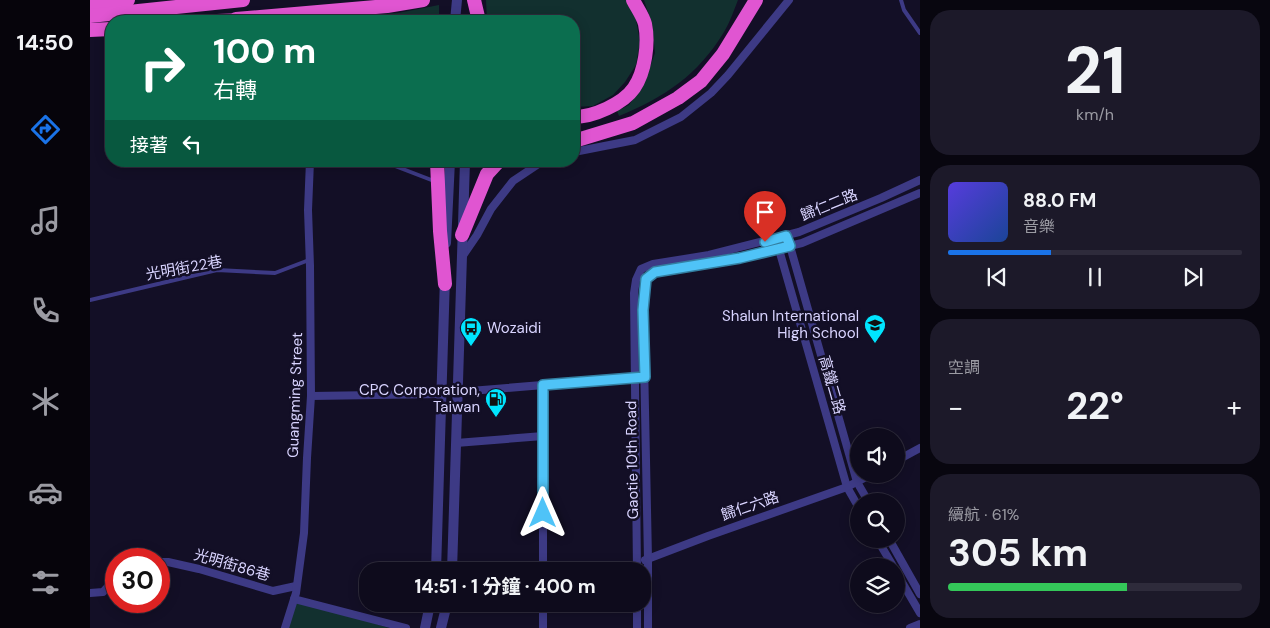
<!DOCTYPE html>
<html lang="zh-TW">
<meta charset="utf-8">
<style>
:root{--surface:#0e0b1c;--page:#1c1929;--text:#f1f3f6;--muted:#9b9ba3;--line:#2e2b3b;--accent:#1a73e8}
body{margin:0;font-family:"DM Sans","Noto Sans TC",sans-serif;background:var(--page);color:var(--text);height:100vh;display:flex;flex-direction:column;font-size:19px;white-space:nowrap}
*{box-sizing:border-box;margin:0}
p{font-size:16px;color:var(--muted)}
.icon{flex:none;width:28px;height:28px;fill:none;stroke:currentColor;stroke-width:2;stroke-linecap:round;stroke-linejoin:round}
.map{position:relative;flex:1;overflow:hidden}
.drawer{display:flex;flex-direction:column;gap:10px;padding:10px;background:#08060f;width:350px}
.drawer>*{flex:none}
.hud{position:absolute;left:15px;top:15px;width:475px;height:152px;border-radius:20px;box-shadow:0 2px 12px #0003,0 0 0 1px var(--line);background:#0b6e4f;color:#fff;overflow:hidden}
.tools{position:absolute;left:760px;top:428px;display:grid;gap:10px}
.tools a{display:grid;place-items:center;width:55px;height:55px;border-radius:50%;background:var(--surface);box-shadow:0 2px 12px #0003,0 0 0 1px var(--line);font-size:25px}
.speed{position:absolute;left:15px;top:548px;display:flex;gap:10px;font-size:25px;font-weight:700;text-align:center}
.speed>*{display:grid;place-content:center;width:65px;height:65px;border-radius:50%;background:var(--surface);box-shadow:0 2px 12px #0003,0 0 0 1px var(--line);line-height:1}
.speed .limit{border:8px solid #d22;background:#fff;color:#111}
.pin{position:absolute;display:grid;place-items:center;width:42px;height:42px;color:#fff;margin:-51px -21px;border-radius:50% 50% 50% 0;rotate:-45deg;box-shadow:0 0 5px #0007}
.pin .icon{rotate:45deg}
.me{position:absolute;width:55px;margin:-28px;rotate:0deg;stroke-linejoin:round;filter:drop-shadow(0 0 4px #0008)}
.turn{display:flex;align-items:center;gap:18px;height:105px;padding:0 25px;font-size:22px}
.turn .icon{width:65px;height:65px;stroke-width:2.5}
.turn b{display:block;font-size:35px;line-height:42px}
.then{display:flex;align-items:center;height:48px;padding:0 25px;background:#0003;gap:10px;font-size:19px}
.big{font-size:38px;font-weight:700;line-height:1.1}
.drawer .widget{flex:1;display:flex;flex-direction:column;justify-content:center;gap:8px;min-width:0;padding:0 18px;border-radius:20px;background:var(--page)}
.drawer .dial{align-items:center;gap:0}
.dial b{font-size:65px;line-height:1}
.song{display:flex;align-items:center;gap:15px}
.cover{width:60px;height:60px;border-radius:8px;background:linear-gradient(135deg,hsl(250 70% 55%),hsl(220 70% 35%))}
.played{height:5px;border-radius:2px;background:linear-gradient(90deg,var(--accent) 35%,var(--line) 35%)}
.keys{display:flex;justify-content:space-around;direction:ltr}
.heat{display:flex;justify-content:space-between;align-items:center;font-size:28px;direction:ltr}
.charge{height:8px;border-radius:4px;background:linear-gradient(90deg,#34c759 61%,var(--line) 0)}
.trip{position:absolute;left:269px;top:562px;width:292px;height:50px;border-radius:20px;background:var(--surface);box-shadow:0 2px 12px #0003,0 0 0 1px var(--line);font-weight:700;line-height:50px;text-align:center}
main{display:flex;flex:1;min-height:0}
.tab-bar{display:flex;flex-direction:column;width:90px;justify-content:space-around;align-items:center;background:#06040b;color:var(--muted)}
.tab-bar .icon{width:35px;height:35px}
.tab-bar .current{color:var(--accent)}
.tab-bar b{font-size:22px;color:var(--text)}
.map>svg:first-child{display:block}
.green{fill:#12302f}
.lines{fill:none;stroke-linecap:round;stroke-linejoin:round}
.service{stroke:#3d3a85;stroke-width:4}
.minor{stroke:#3d3a85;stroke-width:8}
.tertiary{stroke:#3d3a85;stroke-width:10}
.trunk{stroke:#e055d1;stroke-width:14}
.route-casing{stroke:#337fa1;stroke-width:12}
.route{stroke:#4fc3f7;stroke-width:9}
.labels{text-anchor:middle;stroke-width:5;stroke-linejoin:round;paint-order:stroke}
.street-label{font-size:15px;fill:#d9d4ff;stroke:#130f26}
.poi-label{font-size:15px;fill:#d9d4ff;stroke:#130f26;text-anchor:end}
</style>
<main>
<nav class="tab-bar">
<b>14:50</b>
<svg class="icon current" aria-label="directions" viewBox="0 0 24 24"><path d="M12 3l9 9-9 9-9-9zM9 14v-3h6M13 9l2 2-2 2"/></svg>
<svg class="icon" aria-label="music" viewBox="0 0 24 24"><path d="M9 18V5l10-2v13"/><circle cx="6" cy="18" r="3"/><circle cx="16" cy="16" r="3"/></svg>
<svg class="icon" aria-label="phone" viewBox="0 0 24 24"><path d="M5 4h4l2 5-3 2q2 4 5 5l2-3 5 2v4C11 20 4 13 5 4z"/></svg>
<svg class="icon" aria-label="climate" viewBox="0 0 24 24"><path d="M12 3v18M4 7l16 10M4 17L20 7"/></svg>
<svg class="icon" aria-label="car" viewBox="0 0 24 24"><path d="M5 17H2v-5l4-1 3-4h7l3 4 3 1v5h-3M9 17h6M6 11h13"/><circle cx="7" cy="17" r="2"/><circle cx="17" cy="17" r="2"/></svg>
<svg class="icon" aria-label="filters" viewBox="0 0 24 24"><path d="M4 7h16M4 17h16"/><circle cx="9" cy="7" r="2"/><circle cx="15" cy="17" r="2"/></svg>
</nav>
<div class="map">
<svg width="830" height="628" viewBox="0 0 830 628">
<rect width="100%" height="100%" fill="#130f26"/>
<g class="green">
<polygon points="396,0 536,0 545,14 550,42 546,65 535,82 523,95 503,106 484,107 484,21 397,21"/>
<path d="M 554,0 L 648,0 C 644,10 640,22 634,32 C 608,75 575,97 529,116 L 527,111 L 539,105 L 554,83 L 565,53 L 562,24 Z"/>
<polygon points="349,5 349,21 244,21 234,17 308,13"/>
<polygon points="212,601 299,628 195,628 202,605"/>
</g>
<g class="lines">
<g class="service">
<polyline points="811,0 814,10 830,33"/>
<polyline points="292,161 344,181"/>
<polyline points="0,300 127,270 185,273 219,260"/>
</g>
<g class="minor">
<polyline points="484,152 545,140 591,117 621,93 638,75 699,0"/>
<polyline points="696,236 700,246 767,482 778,501"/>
<polyline points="688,246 757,487 769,508"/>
<polyline points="372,257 387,235 401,209 423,181 453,161"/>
<polyline points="368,392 550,377"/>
<polyline points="221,396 352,394"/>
<polyline points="366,443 453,436"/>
<polyline points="806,461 830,448"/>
<polyline points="787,539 803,566"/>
<polyline points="799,539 830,594"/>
<polyline points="555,560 618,536 757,487 782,474"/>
<polyline points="69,562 78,562 109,569 183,591 206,586"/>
<polyline points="453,571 453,385"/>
<polyline points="547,571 544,293 546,280 551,269 563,264 619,255 709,232 791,198 830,180"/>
<polyline points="806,572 830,613"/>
<polyline points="0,593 13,592 26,578"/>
<polyline points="204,599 316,628"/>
<polyline points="195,628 206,593 214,533 217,458 221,396 220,266 218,210 220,161"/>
<polyline points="453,628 453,604"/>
<polyline points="547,628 547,604"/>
<polyline points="558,628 558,559 553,310 556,279 565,273 650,258 712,243 830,193"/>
<polyline points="820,628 830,624"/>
</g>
<g class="tertiary">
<polyline points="365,21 367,0"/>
<polyline points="356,243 360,161"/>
<polyline points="346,571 355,277"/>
<polyline points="362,571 375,161"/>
<polyline points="335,628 340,604"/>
<polyline points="351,628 357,604"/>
</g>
<g class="trunk">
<polyline points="384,0 389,21"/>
<polyline points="0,4 38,0"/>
<polyline points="0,16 153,0"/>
<polyline points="146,19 297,6 333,0"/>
<polyline points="127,21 154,20"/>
<polyline points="0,30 21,29"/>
<path d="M 484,117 C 503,117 533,104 544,88 C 555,72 559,43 555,24 C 553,16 547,8 543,0"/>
<polyline points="484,141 543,123 588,98 611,81 633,54 666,0"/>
<polyline points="347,161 350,231 355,284"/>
<polyline points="372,235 397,174 409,161"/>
</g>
</g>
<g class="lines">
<g class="route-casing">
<polyline id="route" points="453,513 453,385 555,377 553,310 556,279 565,272 650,258 700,246 696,236 675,242"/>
</g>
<use href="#route" class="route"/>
</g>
<defs>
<g id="school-pin" transform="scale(1.125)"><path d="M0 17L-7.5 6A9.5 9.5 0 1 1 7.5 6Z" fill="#00e5ff" stroke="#130f26"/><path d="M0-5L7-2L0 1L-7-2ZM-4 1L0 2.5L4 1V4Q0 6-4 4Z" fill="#111"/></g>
<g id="bus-pin" transform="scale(1.125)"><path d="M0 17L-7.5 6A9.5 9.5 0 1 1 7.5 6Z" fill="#00e5ff" stroke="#130f26"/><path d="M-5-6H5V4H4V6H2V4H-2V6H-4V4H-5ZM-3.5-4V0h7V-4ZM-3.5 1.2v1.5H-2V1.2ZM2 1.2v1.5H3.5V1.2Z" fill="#111"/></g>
<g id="fuel-pin" transform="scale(1.125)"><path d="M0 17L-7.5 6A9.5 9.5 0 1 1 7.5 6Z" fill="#00e5ff" stroke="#130f26"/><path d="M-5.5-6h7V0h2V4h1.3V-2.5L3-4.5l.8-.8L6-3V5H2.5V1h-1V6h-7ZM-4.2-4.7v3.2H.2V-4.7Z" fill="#111"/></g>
</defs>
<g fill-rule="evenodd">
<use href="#school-pin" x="785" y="325"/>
<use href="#bus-pin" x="381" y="328"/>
<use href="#fuel-pin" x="406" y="399"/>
</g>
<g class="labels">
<g class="street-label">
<text transform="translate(739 205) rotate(-22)" y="5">歸仁二路</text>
<text transform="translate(94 268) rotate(-10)" y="5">光明街22巷</text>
<text transform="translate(742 385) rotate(74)" y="5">高鐵二路</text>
<text transform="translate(205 395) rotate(-88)" y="5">Guangming Street</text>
<text transform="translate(542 460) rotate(-91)" y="5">Gaotie 10th Road</text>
<text transform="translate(660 506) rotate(-19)" y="5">歸仁六路</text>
<text transform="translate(142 565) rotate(16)" y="5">光明街86巷</text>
</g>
<g class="poi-label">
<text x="769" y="321">Shalun International<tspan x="769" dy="17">High School</tspan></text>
<text x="397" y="333" text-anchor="start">Wozaidi</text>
<text x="390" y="395">CPC Corporation,<tspan x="390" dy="17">Taiwan</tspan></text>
</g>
</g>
</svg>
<div class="tools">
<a><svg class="icon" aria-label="sound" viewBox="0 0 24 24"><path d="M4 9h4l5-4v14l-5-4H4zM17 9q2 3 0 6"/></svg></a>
<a><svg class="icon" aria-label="search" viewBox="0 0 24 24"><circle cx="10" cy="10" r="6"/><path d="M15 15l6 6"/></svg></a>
<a><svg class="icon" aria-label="layers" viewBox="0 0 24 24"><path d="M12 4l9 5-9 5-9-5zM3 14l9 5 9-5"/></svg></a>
</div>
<div class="speed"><div class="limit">30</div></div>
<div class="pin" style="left:675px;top:242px;background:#d93025"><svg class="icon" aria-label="arrive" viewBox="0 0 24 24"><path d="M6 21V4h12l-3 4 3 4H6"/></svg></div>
<svg class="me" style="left:453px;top:513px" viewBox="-20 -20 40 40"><path d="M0-17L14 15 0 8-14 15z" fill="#4fc3f7" stroke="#fff" stroke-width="4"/></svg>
<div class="trip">14:51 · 1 分鐘 · 400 m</div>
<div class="hud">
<div class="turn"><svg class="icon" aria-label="right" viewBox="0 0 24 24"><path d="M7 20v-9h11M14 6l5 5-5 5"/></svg><div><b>100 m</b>右轉</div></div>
<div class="then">接著<svg class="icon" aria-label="left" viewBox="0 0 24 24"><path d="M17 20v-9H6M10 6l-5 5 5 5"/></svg></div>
</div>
</div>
<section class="drawer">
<div class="widget dial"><b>21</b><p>km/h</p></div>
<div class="widget">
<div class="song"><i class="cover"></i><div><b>88.0 FM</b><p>音樂</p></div></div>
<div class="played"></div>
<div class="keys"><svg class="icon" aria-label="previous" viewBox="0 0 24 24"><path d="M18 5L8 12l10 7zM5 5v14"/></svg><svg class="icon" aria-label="pause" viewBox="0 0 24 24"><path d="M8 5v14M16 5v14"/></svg><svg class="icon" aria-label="next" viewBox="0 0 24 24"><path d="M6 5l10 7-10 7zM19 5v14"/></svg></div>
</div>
<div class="widget"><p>空調</p>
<div class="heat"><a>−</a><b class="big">22°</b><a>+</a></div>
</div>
<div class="widget"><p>續航 · 61%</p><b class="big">305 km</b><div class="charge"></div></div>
</section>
</main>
